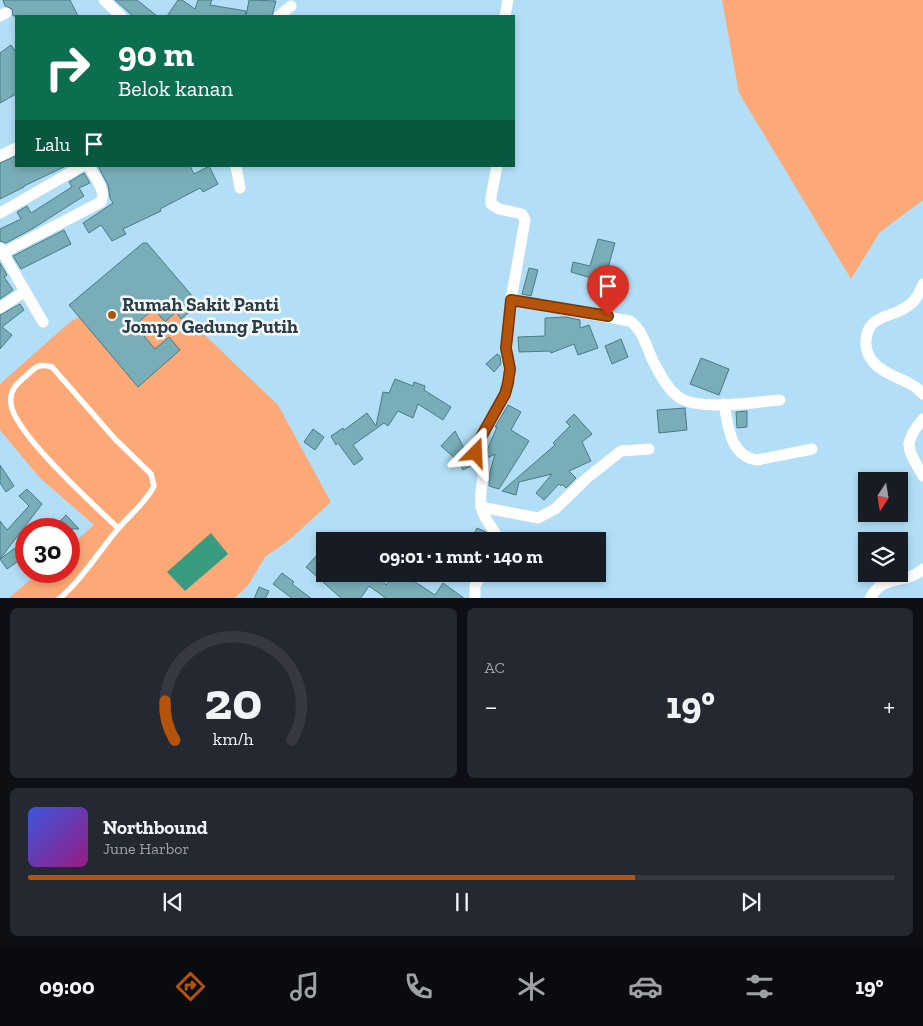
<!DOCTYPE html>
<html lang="id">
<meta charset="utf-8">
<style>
:root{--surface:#171b24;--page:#242831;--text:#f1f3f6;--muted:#9ea1a6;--line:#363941;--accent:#b45309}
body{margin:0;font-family:"Zilla Slab",serif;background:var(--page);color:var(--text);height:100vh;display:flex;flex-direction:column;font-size:19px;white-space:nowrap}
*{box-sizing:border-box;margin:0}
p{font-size:16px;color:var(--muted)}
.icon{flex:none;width:28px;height:28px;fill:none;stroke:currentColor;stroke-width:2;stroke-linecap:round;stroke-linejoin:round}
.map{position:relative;height:598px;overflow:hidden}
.drawer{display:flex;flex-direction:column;gap:10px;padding:10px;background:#0d0f14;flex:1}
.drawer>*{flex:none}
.top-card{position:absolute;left:15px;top:15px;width:500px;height:152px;border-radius:0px;box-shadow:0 2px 8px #0003;background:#0b6e4f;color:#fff;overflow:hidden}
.needle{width:32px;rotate:192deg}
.tools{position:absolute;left:858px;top:472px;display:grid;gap:10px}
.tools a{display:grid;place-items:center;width:50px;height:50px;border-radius:0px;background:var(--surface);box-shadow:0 2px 8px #0003;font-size:25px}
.speed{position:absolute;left:15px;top:518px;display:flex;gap:10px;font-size:25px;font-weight:700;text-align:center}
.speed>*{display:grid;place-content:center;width:65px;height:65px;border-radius:50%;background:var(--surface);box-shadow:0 2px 8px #0003;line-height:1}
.speed .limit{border:8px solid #d22;background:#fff;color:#111}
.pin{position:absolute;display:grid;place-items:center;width:42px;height:42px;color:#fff;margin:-51px -21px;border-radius:50% 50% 50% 0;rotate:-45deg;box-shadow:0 0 5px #0007}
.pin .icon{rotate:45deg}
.me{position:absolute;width:55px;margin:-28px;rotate:21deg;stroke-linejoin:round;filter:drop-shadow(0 0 4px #0008)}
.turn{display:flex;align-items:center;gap:18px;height:105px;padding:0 20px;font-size:22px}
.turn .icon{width:65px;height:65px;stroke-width:2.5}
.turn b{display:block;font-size:35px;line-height:42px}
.then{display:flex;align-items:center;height:48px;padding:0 20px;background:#0003;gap:10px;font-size:19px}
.big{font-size:38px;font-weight:700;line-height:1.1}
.drawer .widget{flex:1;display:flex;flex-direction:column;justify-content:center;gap:8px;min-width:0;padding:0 18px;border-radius:8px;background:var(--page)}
.drawer .dial{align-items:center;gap:0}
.dial svg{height:130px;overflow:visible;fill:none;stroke:var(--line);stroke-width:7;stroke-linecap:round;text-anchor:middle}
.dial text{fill:var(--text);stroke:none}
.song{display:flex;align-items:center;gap:15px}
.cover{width:60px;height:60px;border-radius:8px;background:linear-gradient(135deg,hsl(230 70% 55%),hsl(310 70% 35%))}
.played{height:5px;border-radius:2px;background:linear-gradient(90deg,var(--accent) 70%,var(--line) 70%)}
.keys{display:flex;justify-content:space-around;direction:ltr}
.heat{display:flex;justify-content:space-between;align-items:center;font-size:28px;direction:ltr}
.drawer .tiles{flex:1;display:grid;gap:10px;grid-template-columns:1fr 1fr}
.widget:last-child{grid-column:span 2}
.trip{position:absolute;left:316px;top:532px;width:290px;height:50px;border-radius:0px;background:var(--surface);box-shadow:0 2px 8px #0003;font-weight:700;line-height:50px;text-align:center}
.tabs{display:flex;height:80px;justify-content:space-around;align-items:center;background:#090b0e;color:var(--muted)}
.tabs .icon{width:35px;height:35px}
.tabs .selected{color:var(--accent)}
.tabs b{font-size:22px;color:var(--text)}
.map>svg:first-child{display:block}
.green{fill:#fca977}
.water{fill:#399c81}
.building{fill:#79aeb8;stroke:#487b85}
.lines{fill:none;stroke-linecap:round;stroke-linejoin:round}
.lane{stroke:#fff;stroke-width:5.5}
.street{stroke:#fff;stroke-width:11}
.route-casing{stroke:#753606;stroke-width:12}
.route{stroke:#b45309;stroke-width:9}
.poi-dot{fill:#b25400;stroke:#f5f9fc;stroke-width:2}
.labels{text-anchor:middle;stroke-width:5;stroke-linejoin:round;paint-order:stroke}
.poi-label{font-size:19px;font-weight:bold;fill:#2b3d46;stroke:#f5f9fc;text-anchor:start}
</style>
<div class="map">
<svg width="923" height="599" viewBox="0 0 923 599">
<rect width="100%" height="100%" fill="#b2dff7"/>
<g class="green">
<polygon points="722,0 923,0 923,200 880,232 851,279 739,93"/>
<polygon points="134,286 187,318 278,405 331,502 289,540 265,557 249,584 235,598 9,598 40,571 69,571 69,547 94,525 39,477 0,430 0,384 70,322"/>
</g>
<polygon class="water" points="211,533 228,554 185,591 167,572"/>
<g class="building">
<polygon points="3,0 70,0 78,16 13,16 12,9 5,6"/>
<polygon points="115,0 137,0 157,16 133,16"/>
<polygon points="178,0 182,0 195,9 198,0 212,0 210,5 246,11 245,16 167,16"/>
<polygon points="249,0 276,1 272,16 246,16"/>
<polygon points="11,45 16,52 16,94 0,103 0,53"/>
<polygon points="16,156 16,166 66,166 24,186 24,187 0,199 0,163"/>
<polygon points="98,166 190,166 194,174 209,166 218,184 203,192 200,188 160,209 161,211 123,229 126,234 112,241 101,225 89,233 83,223 113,203 110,198 108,185"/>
<polygon points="84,173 90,183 79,188 84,196 32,229 6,243 0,241 0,229 21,219 17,212 27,206 31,213 72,187 69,182"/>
<polygon points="64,230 71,244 21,269 13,256"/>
<polygon points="598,239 615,243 604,282 571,272 573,262 590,266"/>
<polygon points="143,243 147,243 199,304 181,319 176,312 165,322 154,309 135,325 155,349 169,337 180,350 138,387 69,305"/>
<polygon points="0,263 7,275 4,277 13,290 0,299"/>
<polygon points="529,268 538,270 531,296 522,294"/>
<polygon points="20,304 24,310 2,327 12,335 0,349 0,315"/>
<polygon points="566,317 580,320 580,328 589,325 598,348 578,355 574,344 551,353 550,351 519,352 518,337 545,336 545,318"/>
<polygon points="621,339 628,357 612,364 605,346"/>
<polygon points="497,354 500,356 501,364 494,372 486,364"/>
<polygon points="701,358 729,369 719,395 690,384"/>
<polygon points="395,379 413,386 414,382 425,386 424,390 451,407 443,420 418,404 413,418 398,411 388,426 384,423 353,445 363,459 354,465 338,443 336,445 331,436 343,428 344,430 367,413 376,426 383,392 389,393"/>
<polygon points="508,405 521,412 511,430 529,441 499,489 489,486 490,472 495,454 487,458 485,455 497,427 495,427"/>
<polygon points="685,408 687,430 659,433 657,410"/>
<polygon points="747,411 747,427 737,428 736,412"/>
<polygon points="574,414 592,434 582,442 591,461 569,471 576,478 566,488 562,484 561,486 559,484 544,500 536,493 552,474 519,482 516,495 502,491 555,445 553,443 570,426 566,422"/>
<polygon points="313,429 324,437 315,450 304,442"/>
<polygon points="455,431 473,465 463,470 458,461 441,446"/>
<polygon points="0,465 14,486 6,492 0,483"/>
<polygon points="27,489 42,504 0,559 15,548 24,557 7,569 0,559 0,521 7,530 29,506 19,496"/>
<polygon points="66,515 79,529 52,529"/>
<polygon points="477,528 486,532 490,541 470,541"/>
<polygon points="319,553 325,557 325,574 377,574 386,585 395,574 403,574 435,595 443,583 465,599 387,599 369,586 360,599 342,599 306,567"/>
<polygon points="282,573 294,582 292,584 312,599 293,599 273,584"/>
<polygon points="259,587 269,591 265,599 254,599"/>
</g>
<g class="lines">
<path class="lane" d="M 59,599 C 82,579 98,553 117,530 C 129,515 145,504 154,486 L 151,474 L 115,439 L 52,367 C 39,363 35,367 26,376 C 16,384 9,391 11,404 C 14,433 95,506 118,528"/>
<g class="street">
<polyline points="104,0 121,16"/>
<polyline points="0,16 6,13"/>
<polyline points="279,16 291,6"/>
<polyline points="505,16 508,0"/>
<polyline points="0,156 16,148"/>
<polyline points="236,166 240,188"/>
<path d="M 497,166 L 491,197 L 491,204 L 499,209 L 522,214 L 525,220 L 511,300 L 507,339 L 507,355 L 510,376 L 505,394 L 480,438 L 475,450 C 476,458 483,463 483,472 C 483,485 478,497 482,510 C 485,522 496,529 498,541"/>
<polyline points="0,213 82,166"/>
<polyline points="0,248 43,322"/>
<path d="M 3,253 L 101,202 C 107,190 94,177 89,166"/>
<path d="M 923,284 C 920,292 916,301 908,306 C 892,318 869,314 866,339 C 865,349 868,357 875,364 C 888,378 911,379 923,394"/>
<path d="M 511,300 L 630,321 C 642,329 647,348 653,361 C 660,374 667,389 680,398 C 702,411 755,402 780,400"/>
<polyline points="0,308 25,291"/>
<path d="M 724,404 C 728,425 730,457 757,460 L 812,449"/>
<path d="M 923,419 C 901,445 908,449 923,476"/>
<polyline points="481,507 538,518 555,509 587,478 621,451 649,449"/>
<polyline points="475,599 475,586 481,574"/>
<path d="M 870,599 C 882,573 906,585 923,569"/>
</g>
</g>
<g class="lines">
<g class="route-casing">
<polyline id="route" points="476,453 476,446 505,394 508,383 510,369 506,348 511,300 608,316"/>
</g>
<use href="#route" class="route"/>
</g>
<circle class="poi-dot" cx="112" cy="315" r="5"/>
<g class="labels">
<g class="poi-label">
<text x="122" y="311">Rumah Sakit Panti<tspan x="122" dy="22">Jompo Gedung Putih</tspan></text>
</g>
</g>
</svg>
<div class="tools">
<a><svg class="needle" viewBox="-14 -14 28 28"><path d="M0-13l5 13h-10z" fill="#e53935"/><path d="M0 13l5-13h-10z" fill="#9ea1a6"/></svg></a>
<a><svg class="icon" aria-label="layers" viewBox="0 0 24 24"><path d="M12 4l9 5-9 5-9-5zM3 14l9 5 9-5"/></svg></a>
</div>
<div class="speed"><div class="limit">30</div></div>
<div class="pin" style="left:608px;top:316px;background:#d93025"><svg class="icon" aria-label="arrive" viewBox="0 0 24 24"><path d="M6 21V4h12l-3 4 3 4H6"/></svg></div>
<svg class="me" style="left:476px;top:453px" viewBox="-20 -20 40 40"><path d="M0-17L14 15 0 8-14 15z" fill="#b45309" stroke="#fff" stroke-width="4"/></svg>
<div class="trip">09:01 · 1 mnt · 140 m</div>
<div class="top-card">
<div class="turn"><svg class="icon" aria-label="right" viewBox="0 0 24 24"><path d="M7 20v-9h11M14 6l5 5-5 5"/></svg><div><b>90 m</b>Belok kanan</div></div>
<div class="then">Lalu<svg class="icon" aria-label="arrive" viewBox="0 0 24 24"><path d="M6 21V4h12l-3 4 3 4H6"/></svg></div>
</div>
</div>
<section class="drawer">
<div class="tiles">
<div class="widget dial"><svg viewBox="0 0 100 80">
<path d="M14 69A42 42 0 1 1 86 69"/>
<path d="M14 69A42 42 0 0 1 8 45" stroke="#b45309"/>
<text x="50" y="56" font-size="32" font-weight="700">20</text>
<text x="50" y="72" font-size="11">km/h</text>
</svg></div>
<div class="widget"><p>AC</p>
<div class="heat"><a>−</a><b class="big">19°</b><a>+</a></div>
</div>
<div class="widget">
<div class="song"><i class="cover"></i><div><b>Northbound</b><p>June Harbor</p></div></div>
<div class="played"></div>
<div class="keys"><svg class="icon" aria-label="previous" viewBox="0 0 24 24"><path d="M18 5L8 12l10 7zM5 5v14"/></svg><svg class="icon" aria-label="pause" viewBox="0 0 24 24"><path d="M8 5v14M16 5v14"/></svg><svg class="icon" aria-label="next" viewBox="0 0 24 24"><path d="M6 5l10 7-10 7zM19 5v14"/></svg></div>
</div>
</div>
</section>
<nav class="tabs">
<b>09:00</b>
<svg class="icon selected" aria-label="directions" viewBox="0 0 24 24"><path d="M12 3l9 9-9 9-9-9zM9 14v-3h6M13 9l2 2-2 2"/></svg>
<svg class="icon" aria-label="music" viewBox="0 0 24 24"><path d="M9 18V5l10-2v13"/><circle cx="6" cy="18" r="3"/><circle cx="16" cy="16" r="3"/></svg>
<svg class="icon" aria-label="phone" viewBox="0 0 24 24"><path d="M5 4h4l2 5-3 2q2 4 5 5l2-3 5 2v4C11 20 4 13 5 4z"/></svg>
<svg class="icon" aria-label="climate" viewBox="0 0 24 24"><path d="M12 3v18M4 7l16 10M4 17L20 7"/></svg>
<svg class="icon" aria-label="car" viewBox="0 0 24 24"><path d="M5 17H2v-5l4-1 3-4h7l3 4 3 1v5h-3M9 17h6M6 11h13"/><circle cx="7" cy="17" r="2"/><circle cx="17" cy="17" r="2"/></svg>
<svg class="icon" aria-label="filters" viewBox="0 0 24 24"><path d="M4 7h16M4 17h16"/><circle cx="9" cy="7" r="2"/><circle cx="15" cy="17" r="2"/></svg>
<b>19°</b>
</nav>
